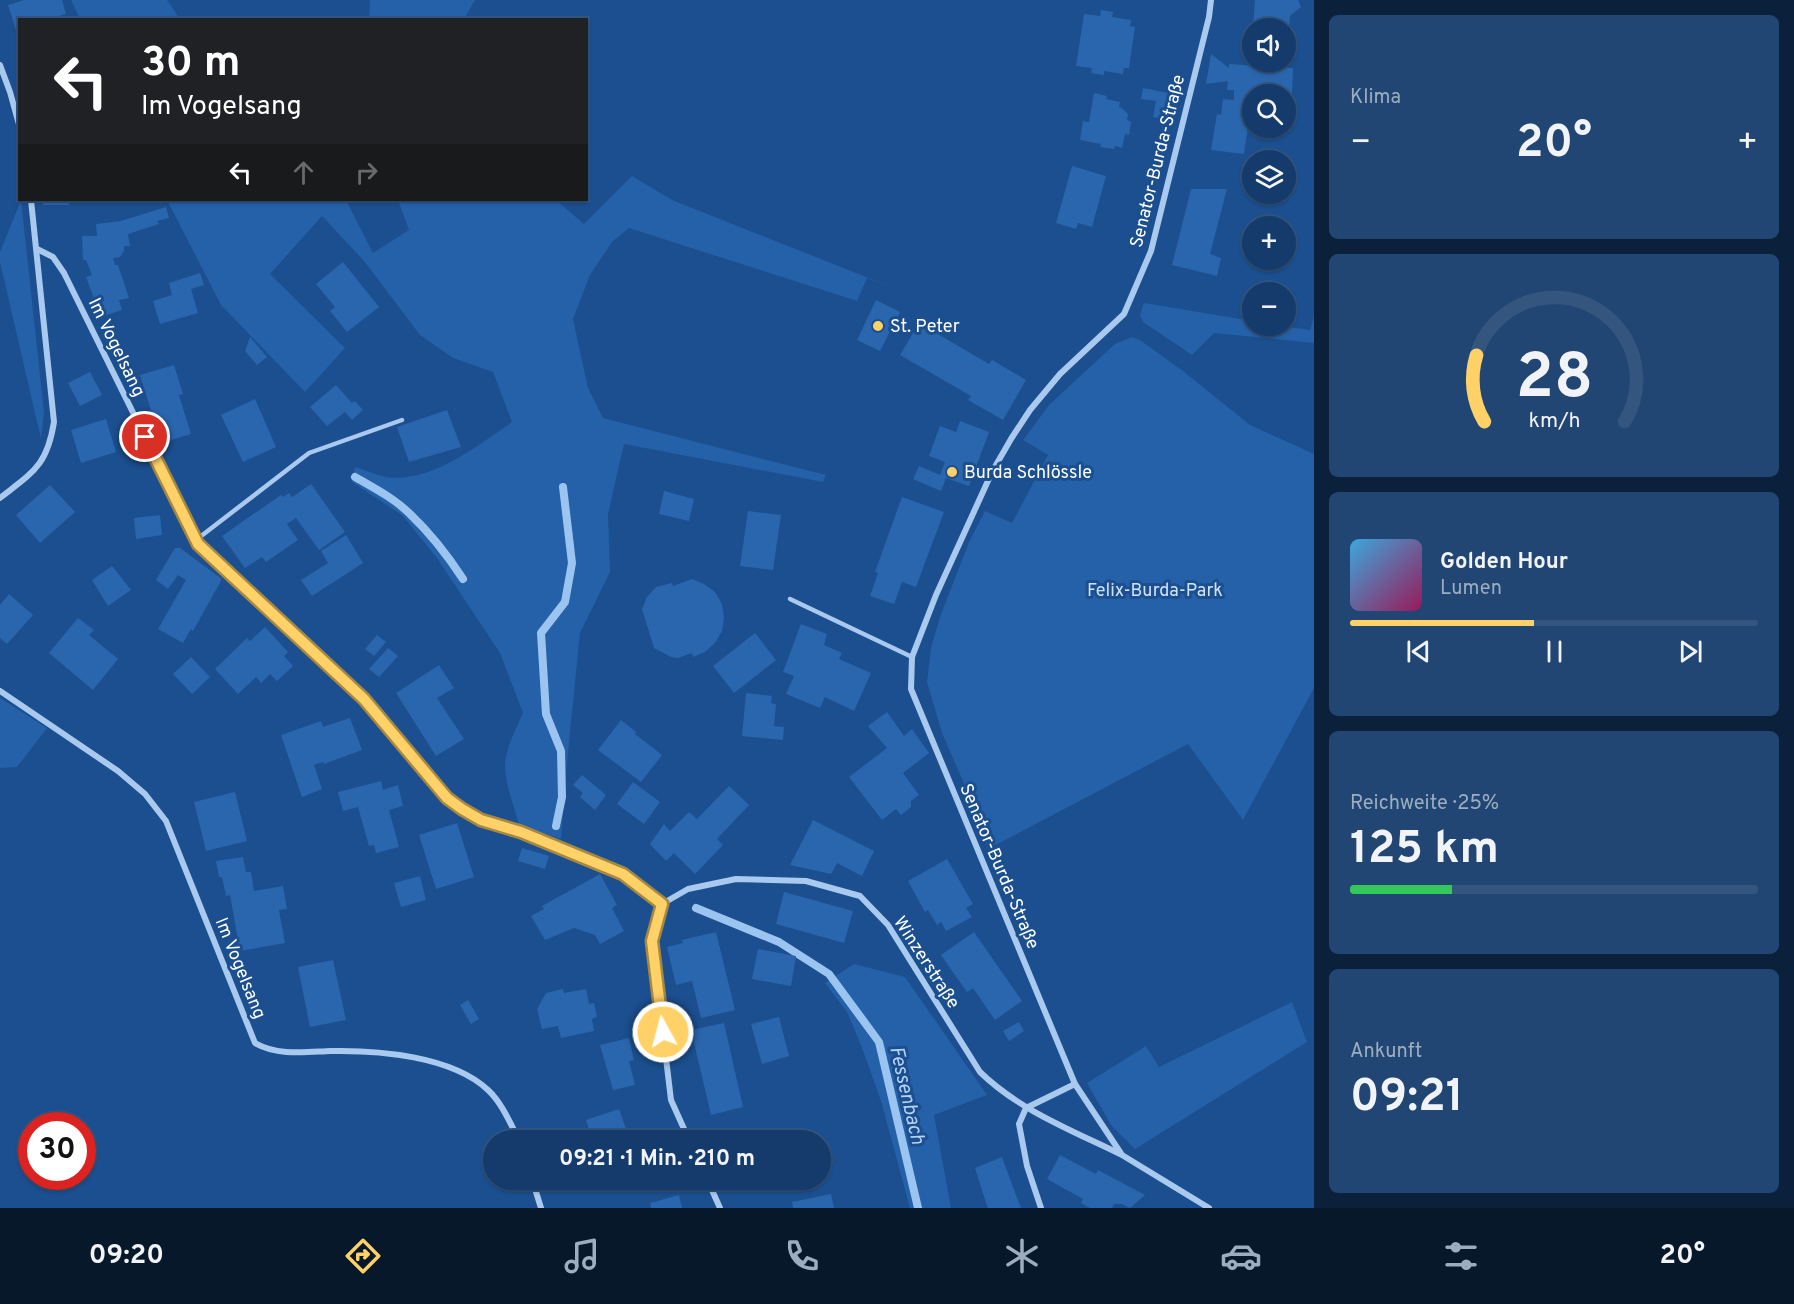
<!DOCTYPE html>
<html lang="de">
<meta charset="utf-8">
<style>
:root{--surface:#143b6b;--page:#214673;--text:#f1f3f6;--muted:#9dadc1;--line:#33557e;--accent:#ffd166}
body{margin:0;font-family:Overpass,sans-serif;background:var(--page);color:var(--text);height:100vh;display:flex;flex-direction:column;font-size:22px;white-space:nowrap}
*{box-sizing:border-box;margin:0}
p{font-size:20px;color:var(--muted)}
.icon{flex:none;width:33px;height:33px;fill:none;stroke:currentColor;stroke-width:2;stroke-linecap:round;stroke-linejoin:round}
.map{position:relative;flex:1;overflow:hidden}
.drawer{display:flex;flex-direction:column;gap:15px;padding:15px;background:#0b203b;width:480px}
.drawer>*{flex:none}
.hud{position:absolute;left:18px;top:18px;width:570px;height:183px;border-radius:0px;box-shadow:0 2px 4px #0004,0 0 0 2px var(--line);background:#202124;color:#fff;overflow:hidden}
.buttons{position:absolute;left:1242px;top:18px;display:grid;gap:12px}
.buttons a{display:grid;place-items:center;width:54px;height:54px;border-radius:50%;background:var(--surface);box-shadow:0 2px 4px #0004,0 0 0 2px var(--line);font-size:30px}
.speed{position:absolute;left:18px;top:1112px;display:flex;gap:12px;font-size:30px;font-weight:700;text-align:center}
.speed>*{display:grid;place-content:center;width:78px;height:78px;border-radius:50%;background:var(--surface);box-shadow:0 2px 4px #0004,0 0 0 2px var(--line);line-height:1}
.speed .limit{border:9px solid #d22;background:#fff;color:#111}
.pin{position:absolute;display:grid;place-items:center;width:51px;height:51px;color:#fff;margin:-26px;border:3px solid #fff;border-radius:50%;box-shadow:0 2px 6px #0007}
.me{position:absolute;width:66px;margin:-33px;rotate:353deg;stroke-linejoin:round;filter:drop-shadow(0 0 4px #0008)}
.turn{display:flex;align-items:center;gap:21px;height:126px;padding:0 24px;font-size:27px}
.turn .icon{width:78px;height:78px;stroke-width:2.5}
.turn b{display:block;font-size:42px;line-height:51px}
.lanes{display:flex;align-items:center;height:57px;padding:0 24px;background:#0003;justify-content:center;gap:30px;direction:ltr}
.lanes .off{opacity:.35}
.big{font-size:45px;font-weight:700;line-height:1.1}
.drawer .card{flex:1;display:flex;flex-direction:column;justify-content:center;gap:9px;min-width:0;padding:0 21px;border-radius:9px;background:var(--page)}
.drawer .dial{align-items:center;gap:0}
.dial svg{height:156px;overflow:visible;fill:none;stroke:var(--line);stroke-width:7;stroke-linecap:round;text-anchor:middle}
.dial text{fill:var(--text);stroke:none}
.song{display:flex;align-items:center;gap:18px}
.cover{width:72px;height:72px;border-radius:9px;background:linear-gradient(135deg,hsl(200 70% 55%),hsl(330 70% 35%))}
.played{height:6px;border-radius:3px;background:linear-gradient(90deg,var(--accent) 45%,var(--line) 45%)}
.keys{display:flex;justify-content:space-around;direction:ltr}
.heat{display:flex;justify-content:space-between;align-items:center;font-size:33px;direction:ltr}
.charge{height:9px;border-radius:4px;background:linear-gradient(90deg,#34c759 25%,var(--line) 0)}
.trip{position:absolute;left:483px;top:1130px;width:348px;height:60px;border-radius:30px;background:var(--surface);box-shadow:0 2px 4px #0004,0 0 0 2px var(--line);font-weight:700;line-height:60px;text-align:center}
.tabs{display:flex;height:96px;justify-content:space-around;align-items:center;background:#08182b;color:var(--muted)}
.tabs .icon{width:42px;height:42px}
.tabs .current{color:var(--accent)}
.tabs b{font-size:27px;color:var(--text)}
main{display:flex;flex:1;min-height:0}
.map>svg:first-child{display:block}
.green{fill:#2461a8}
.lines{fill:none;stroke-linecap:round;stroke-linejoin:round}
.stream{stroke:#9cc4f0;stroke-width:8}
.building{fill:#2a66ad}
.lane{stroke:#a9c9ee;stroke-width:4.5}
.street{stroke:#a9c9ee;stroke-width:6}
.route-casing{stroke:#a68842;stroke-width:15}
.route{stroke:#ffd166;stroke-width:10}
.poi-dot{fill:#ffd166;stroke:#1b4f8f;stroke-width:2}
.labels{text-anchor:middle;stroke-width:6;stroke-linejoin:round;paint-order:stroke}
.street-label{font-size:18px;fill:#fff;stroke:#1b4f8f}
.poi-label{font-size:18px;fill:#fff;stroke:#1b4f8f;text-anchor:start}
.park-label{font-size:18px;fill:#cfe3fa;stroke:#1b4f8f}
.water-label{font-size:20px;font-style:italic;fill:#b5d3f5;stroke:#1b4f8f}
</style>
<main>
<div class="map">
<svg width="1314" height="1208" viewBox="0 0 1314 1208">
<rect width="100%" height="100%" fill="#1b4f8f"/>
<g class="green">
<polygon points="71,0 167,0 180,19 80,19"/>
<polygon points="370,0 475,0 464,19 369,19"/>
<path d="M 632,176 L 672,200 L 899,290 L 867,278 L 857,301 L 629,228 L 612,242 L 590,275 L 573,319 L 588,388 L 603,418 L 826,475 L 823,482 L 624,444 L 608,514 L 610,572 L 580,633 L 566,772 L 561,839 L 519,824 C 514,807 504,780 505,763 C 507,745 516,729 523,713 L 500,653 L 437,558 L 402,515 L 352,482 L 355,467 C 365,470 376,475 386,477 C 431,483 477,446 512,422 L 493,372 L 453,358 L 420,335 L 364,261 L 322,216 L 270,274 L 345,348 L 305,392 L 221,305 L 167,200 L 346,200 L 373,253 L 409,230 L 398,200 L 556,200 L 584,224 Z"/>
<polygon points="21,200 44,412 41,439 0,262 0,252"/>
<polygon points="1144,303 1252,321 1252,326 1282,326 1310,330 1314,316 1314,343 1214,333 1192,355 1143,322 1140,315"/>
<polygon points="1132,337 1140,340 1183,371 1250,425 1314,454 1314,688 1243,820 1188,744 988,849 966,788 942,733 927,682 931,648 940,617 969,542 985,511 1012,523 1048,455 1023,440 1050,404 1115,344"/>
<polygon points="0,698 47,728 17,767 0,768"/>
<polygon points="854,964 905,977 987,1095 934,1115 951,1208 910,1208 881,1101 861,1045 847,1012 825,983"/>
<polygon points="1292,1002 1307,1042 1135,1149 1111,1125 1087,1083 1146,1046 1159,1067"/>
</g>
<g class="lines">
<g class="stream">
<path d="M 355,477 C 374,488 394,498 410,514 C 430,533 448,556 463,579"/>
<polyline points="556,826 562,797 561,751 546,714 541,633 565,602 572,563 563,487"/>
<polyline points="696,908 779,942 829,974 879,1042 918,1208"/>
</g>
</g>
<g class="building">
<polygon points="24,0 62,0 66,14 46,20 20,20 19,40 8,5"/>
<polygon points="1255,0 1298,0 1301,7 1290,16 1288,42 1286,42 1286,28 1253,28"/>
<polygon points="1101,10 1113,12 1112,17 1131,20 1130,26 1135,27 1129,68 1124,68 1123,74 1104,71 1104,75 1091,73 1092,68 1076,66 1084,14 1100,16"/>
<polygon points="1211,54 1229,68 1229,64 1293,68 1292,93 1253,91 1244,154 1211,150 1217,114 1221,115 1223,99 1234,100 1234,90 1227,90 1228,81 1206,84"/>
<polygon points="1143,88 1174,94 1170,120 1153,117 1156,101 1141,99"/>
<polygon points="1094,93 1107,96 1106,99 1120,102 1119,107 1122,108 1128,114 1127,120 1131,122 1129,135 1125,134 1122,148 1115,146 1114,149 1100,147 1101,144 1080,140 1083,121 1089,122"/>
<polygon points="1072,166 1106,176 1092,227 1078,223 1076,229 1056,223"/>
<polygon points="1191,189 1227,189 1210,254 1221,258 1217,276 1172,265"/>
<rect x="43" y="200" width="26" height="5"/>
<polygon points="166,207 169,218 157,221 159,224 128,234 130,246 124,246 124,251 120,257 113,258 115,265 118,265 129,298 119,300 122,310 101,317 86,277 92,275 86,260 83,260 82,236 97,236 96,224 121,221"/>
<polygon points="343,262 379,307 347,332 330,311 335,307 316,284"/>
<polygon points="200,273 204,285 191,289 198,313 160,324 153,301 172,295 169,283"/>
<polygon points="876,300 900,312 880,351 857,340"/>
<polygon points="919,323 989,364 992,360 1026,380 1003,420 968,400 971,396 900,355"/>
<polygon points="250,337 267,357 257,365 245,351"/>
<polygon points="174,365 183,394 179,395 191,434 161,443 140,375"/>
<polygon points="90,372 102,395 80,406 68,383"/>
<polygon points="336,385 352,403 355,401 363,410 352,420 345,412 327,426 310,407"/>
<polygon points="255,399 276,447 243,462 221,415"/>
<polygon points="447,410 461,447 409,462 397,427"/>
<polygon points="106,419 116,452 81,463 71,430"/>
<polygon points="960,421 989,432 969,486 946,478 941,491 913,479 919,466 940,475 945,462 929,456 940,426 956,432"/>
<polygon points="311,484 345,532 319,550 296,518 287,524 298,540 266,562 262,557 245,568 222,536 281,495 283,497 289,493 292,497"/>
<polygon points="50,485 75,512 40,543 16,515"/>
<polygon points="664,491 694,499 689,521 659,514"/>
<polygon points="902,497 944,512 916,587 902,582 894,604 870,596 878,573 875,572"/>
<polygon points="748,511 781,515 773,570 740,566"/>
<polygon points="160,515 162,535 136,539 134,518"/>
<polygon points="346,535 363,563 312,596 301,580 328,563 321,551"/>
<polygon points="175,548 180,548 222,579 193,631 191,629 183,643 158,629 186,580 178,575 168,589 156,580"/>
<polygon points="112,566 131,590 108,606 92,580"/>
<polygon points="692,579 704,584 715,592 722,604 724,618 722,631 715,643 705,652 693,657 692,653 678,658 671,657 654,648 642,609 647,597 656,587 672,583 673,586"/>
<polygon points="9,594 33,615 7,644 0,638 0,605"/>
<polygon points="78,618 94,630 89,635 118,659 93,690 49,653"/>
<polygon points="801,624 827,634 824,645 842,653 839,659 871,673 854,711 825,697 820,708 786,694 794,676 783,672"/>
<polygon points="265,627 288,652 284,656 293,666 277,681 270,674 261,683 256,677 238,694 215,669 247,638 250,641"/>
<polygon points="755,633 776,660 734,693 713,666"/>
<polygon points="377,635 386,642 374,656 365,649"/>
<polygon points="388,648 398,656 379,677 369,669"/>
<polygon points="191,657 210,677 192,694 173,674"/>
<polygon points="439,665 454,688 437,698 464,739 436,756 396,693"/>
<polygon points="746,693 772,696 771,703 776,704 774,726 784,727 783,740 742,736"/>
<polygon points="887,712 904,736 912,729 929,753 903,773 919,795 911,801 911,807 901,815 896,809 882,820 849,777 887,748 868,726"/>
<polygon points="350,718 362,750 324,764 323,762 314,765 322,789 302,797 281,735 321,721 323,727"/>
<polygon points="621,720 636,732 635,734 662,755 641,782 598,750"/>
<polygon points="582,775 606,795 595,810 580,797 583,793 573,785"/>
<polygon points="381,781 383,790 398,785 403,806 389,810 399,847 376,853 374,845 369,846 358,807 343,811 338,792"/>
<polygon points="633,782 660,802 644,824 617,804"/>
<polygon points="729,786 749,805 717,839 723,845 695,874 674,853 666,861 650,844 664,824 670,831 689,812 697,819"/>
<polygon points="235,792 247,841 206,851 194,802"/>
<polygon points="813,820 874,851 862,876 837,863 831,874 790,865"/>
<polygon points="457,823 474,877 436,889 419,835"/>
<polygon points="522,848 549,856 545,869 518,861"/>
<polygon points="243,857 246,872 251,872 254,891 283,886 287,909 279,910 285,943 240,951 230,895 226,896 222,877 219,877 216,861"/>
<polygon points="947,859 973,904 966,908 972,917 946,931 941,922 937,925 928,910 925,912 908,881"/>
<polygon points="600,874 617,905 612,908 624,931 600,944 595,935 574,928 545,940 531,916 544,909 542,906"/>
<polygon points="420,876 426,900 401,907 394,883"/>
<polygon points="784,892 853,911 844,943 776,924"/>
<polygon points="716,932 735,1010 701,1018 692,981 676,985 667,947 683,943 682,940"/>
<polygon points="974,932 1022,1001 995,1020 973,988 967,992 941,955"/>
<polygon points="758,949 796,956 791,986 752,979"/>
<polygon points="333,960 346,1020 310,1027 298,967"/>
<polygon points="563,989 564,993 586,989 589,1004 594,1003 597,1017 592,1019 594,1031 561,1038 558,1026 542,1029 537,1009 546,993"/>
<polygon points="468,1000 479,1019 471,1024 460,1005"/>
<polygon points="779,1017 789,1056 762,1064 751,1024"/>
<polygon points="1019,1022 1024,1031 1009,1041 1003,1031"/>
<polygon points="724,1023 743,1107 711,1115 691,1030"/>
<polygon points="629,1038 634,1060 629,1061 635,1085 613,1090 600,1045"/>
<polygon points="619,1109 630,1140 592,1140 586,1120"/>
<polygon points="1060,1155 1096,1174 1098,1170 1145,1195 1130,1208 1122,1204 1114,1204 1112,1208 1090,1208 1081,1203 1083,1199 1047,1179"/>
<polygon points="1002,1157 1016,1195 1021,1208 988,1208 987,1206 975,1168"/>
<polygon points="831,1194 834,1208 793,1208 792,1202"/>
<polygon points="679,1195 682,1208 651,1208 650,1203"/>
</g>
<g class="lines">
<g class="lane">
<polyline points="196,540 309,453 402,420"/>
<polyline points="790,599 912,657"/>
</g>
<g class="street">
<polyline points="0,65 10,92 20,128"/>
<polyline points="37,249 53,257 64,273 198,544 364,699 447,798 462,809 481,820 521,832 623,874 662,904"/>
<path d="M 0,498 C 33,472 47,466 54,422 L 31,200"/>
<path d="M 0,691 L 118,771 L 145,794 L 166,821 L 255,1043 C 278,1056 305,1052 331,1051 C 378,1050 452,1056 488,1090 C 502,1103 510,1123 519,1140"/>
<polyline points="1026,1108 1019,1124 1027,1166 1041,1208"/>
<polyline points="1026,1108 1075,1084"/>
<path d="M 689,1140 L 671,1100 L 652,941 L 662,904 L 688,889 L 736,879 L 806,881 L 860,896 L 888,925 L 980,1072 C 1019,1110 1071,1130 1120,1154"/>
<polyline points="532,1179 541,1208"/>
<polyline points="707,1179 720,1208"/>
<polyline points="1209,1208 1122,1155 1075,1084 911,689 912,657 936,595 992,472 1011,439 1030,410 1060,374 1124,314 1151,251 1209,17 1211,0"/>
</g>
</g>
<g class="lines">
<g class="route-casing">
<polyline id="route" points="145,437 198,544 364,699 447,798 462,809 481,820 521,832 623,874 662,904 652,941 663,1032"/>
</g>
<use href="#route" class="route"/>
</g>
<g class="poi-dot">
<circle cx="878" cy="326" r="6"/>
<circle cx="952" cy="472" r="6"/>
</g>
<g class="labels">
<g class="street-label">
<text transform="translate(1157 161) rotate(-76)" y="6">Senator-Burda-Straße</text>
<text transform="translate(117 347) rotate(64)" y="6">Im Vogelsang</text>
<text transform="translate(1000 866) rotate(67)" y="6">Senator-Burda-Straße</text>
<text transform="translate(927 962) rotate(57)" y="6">Winzerstraße</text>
<text transform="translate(241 968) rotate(68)" y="6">Im Vogelsang</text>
</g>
<g class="poi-label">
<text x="890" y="332">St. Peter</text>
<text x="964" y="478">Burda Schlössle</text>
</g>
<g class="park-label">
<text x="1155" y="596">Felix-Burda-Park</text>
</g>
<g class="water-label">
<text transform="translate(908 1095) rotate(77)" y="7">Fessenbach</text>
</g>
</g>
</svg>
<div class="buttons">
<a><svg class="icon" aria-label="sound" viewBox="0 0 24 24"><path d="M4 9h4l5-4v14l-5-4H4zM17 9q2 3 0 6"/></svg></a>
<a><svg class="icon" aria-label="search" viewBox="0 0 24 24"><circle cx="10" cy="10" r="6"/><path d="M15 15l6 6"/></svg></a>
<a><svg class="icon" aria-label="layers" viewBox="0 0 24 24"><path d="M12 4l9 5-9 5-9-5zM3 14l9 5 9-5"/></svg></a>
<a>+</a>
<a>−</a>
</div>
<div class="speed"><div class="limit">30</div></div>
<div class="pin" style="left:145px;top:437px;background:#d93025"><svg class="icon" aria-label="arrive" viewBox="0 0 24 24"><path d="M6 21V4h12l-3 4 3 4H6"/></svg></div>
<svg class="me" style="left:663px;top:1032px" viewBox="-20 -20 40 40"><circle r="17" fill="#ffd166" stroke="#fff" stroke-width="3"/><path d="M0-11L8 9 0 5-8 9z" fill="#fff"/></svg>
<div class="trip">09:21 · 1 Min. · 210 m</div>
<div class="hud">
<div class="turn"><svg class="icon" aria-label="left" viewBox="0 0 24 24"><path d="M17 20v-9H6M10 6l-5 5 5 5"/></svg><div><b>30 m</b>Im Vogelsang</div></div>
<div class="lanes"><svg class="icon" aria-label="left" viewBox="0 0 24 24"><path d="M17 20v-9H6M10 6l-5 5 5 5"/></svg><svg class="icon off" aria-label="ahead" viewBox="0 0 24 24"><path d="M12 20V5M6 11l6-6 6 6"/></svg><svg class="icon off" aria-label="right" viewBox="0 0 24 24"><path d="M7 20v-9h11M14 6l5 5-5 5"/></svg></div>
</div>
</div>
<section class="drawer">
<div class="card"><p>Klima</p>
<div class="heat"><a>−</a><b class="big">20°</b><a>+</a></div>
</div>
<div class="card dial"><svg viewBox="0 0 100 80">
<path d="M14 69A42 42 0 1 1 86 69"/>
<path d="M14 69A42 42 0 0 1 10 35" stroke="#ffd166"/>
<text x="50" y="56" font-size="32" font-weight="700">28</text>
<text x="50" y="72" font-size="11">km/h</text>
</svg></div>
<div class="card">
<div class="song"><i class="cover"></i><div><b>Golden Hour</b><p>Lumen</p></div></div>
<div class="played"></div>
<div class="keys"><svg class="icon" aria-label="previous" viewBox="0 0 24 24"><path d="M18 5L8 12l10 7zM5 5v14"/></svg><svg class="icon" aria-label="pause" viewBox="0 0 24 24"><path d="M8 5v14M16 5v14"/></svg><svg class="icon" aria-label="next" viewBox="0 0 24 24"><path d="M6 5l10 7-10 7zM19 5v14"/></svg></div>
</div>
<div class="card"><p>Reichweite · 25%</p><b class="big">125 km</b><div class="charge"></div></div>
<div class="card"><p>Ankunft</p><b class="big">09:21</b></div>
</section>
</main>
<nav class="tabs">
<b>09:20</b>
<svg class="icon current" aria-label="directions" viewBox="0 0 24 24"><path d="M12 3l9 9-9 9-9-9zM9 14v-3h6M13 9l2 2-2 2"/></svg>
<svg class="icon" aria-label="music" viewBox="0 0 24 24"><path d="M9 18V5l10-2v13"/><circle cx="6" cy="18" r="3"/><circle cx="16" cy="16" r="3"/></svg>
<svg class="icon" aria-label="phone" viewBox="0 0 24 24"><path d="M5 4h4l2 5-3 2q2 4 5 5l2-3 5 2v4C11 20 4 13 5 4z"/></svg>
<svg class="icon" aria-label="climate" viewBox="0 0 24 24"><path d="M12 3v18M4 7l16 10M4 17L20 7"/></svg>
<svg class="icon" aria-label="car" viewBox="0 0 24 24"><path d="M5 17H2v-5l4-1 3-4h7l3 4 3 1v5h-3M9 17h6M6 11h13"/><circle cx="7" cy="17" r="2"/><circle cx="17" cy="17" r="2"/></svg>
<svg class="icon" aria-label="filters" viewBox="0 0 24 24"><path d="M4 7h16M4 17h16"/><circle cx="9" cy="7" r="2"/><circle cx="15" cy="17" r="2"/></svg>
<b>20°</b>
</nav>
